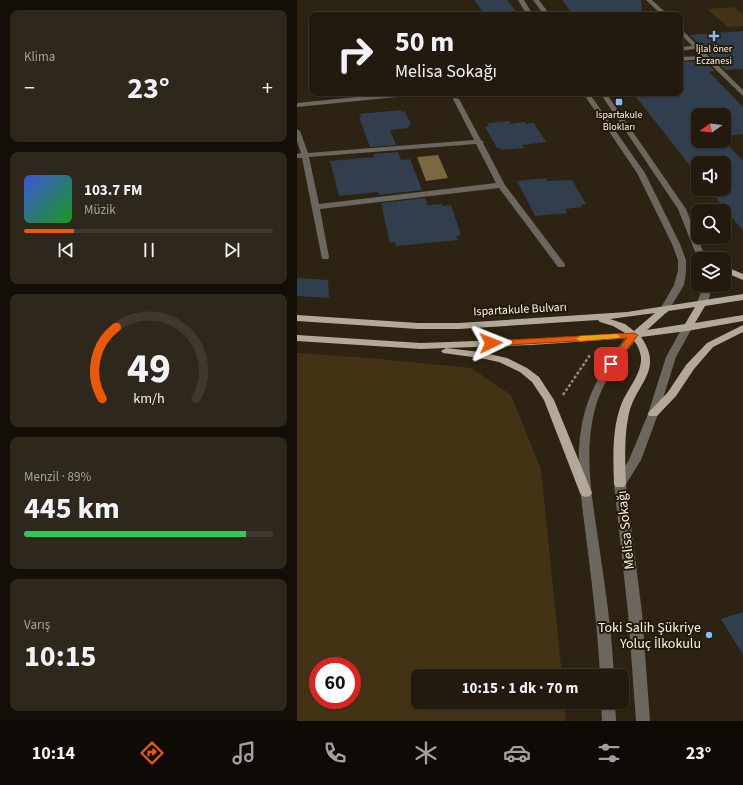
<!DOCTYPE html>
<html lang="tr">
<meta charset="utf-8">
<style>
:root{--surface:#221a0e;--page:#2e271c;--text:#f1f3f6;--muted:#a2a19e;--line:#3f382e;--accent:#ea580c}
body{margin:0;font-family:"Source Sans 3",sans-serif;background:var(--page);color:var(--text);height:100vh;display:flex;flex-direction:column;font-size:15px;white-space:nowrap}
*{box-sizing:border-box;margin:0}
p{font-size:13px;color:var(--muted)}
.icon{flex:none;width:22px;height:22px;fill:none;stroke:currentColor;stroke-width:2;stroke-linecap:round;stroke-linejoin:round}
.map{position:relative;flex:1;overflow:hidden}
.drawer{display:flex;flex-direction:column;gap:10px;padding:10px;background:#130e08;width:297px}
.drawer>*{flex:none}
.top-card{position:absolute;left:12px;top:12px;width:374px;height:84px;border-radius:8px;box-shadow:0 1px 3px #0004,0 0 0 1px var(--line);background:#221a0e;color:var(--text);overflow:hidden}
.needle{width:26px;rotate:256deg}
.fabs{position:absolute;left:394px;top:108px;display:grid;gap:8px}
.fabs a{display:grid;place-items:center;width:40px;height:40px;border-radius:8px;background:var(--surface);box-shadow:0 1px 3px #0004,0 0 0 1px var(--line);font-size:20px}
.speed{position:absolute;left:12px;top:657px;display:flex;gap:8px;font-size:20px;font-weight:700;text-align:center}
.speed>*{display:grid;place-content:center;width:52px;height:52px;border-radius:50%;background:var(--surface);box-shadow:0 1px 3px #0004,0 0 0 1px var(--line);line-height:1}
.speed .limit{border:6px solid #d22;background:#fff;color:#111}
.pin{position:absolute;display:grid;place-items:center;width:34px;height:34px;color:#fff;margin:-17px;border-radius:8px;box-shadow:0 2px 6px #0006}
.me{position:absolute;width:44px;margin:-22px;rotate:88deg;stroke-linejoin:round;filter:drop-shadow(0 0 3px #0008)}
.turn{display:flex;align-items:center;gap:14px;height:84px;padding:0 20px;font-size:18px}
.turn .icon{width:52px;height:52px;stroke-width:2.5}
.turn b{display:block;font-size:28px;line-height:34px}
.big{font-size:30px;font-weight:700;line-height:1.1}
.drawer .card{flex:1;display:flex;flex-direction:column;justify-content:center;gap:6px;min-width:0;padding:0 14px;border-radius:8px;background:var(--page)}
.drawer .dial{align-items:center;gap:0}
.dial svg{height:104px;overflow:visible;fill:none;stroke:var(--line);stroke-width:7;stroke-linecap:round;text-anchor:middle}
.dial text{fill:var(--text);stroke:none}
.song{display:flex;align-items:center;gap:12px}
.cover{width:48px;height:48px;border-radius:6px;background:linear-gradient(135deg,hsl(230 70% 55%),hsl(120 70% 35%))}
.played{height:4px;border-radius:2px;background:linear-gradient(90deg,var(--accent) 20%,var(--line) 20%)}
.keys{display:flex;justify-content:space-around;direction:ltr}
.heat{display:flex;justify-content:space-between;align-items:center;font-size:22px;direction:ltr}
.charge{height:6px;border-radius:3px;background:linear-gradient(90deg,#34c759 89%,var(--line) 0)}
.trip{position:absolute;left:114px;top:669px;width:218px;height:40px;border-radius:8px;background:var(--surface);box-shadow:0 1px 3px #0004,0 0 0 1px var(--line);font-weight:700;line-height:40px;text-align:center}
.menu{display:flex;height:64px;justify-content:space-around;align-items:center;background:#0e0a06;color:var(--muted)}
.menu .icon{width:28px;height:28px}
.menu .on{color:var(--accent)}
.menu b{font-size:18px;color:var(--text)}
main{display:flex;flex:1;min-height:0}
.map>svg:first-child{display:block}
.green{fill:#433315;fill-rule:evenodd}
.water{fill:#7c6743}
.building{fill:#313e4d}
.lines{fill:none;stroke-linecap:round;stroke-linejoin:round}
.path{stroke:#91897b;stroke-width:2.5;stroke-dasharray:3 2;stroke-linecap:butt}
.minor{fill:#6c675e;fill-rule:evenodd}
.major{fill:#b3a998;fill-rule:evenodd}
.route{fill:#ea580c;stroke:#983908}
.slow{fill:#f59e0b}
.poi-dot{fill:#86bbfb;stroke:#231a09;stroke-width:1.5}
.labels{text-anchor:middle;stroke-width:4;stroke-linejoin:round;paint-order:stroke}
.far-poi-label{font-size:10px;fill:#f9f2e7;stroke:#231a09}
.street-label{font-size:12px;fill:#f9f2e7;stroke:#231a09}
.near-street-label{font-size:14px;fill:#f9f2e7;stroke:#231a09}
.near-poi-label{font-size:14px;fill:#f9f2e7;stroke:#231a09;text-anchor:end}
</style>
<main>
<section class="drawer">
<div class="card"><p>Klima</p>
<div class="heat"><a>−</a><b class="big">23°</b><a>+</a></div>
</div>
<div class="card">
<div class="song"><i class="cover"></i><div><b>103.7 FM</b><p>Müzik</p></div></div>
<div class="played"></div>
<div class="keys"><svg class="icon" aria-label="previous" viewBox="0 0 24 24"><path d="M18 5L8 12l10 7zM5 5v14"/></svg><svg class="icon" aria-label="pause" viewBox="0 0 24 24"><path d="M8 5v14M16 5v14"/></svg><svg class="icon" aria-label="next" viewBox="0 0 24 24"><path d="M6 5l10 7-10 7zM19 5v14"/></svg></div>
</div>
<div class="card dial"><svg viewBox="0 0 100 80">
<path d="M14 69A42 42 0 1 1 86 69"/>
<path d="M14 69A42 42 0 0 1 25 14" stroke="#ea580c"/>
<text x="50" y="56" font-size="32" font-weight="700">49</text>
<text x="50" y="72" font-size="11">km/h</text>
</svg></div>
<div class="card"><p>Menzil · 89%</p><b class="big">445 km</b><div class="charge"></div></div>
<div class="card"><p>Varış</p><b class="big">10:15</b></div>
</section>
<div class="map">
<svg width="446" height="721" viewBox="0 0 446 721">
<rect width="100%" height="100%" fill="#2d2312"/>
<g class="green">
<polygon points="436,7 446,15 446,26 431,27 410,9"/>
<path d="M 0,353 L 72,358 L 174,368 L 214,395 L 244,469 L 265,676 L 121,676 L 121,702 L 267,702 L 269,721 L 0,721 ZM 21,666 L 55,666 L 55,700 L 21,700 Z"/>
</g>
<polygon class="water" points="141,155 151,178 129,181 120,157"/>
<g class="building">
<polygon points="177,0 210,0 222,15 188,15"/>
<polygon points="265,0 344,0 345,12 317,14 319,15 276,15"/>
<polygon points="446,31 446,69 428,70 393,35"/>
<polygon points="407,61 418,71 412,72 446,107 446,134 427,136 427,115 401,115 401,141 427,141 446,161 446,231 412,189 427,189 427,163 401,163 401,176 336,93 383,93 383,62"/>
<polygon points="104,110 105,112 108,111 114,125 111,126 112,128 93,130 99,145 73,147 62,117 64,117 63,114"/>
<polygon points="212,121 213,124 228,122 229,124 237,123 249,142 225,145 227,148 205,150 203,148 200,148 188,127 192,126 190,123"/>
<polygon points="101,152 104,160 113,159 125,190 82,195 81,192 42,196 33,161 77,157 76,154"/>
<polygon points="249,178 250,181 275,180 289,204 284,205 285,207 268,209 270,213 238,216 220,181"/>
<polygon points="128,198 131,205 144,204 145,206 154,205 164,235 159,236 161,240 99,246 98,242 93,243 84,203"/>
<polygon points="0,278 31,280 32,298 0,296"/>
<polygon points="446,612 446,655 424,619"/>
</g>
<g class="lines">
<polyline class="path" points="266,395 293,355"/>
<g class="minor">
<polygon points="221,0 227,0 236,15 230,15"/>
<polygon points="236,0 242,0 253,15 247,15"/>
<polygon points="349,0 355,0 371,15 365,15"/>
<polygon points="383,28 446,90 446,96 408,59 383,61 383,57 405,56 398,49 383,51 383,47 395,46 383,33"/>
<polygon points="100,93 123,93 120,95 0,107 0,103"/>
<polygon points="286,93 292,93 348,173 383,244 389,260 389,271 387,285 370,313 364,313 362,311 377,285 381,271 381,260 375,244 340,173"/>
<polygon points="303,93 309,93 389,209 409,259 401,259 381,209"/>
<path d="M 157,98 L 162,99 L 184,140 L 187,142 L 186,143 L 208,185 L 267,263 L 268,265 L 267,267 L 261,267 L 202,188 L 23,209 L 32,257 L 31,259 L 25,259 L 5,158 L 0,158 L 0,154 L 4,153 L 0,141 L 0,129 L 3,131 L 11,153 L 177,140 L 156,99 ZM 179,144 L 199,183 L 22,204 L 12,157 Z"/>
<path d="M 404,285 L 414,285 C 414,293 412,305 404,308 L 399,305 L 404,292 Z"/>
<polygon points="390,325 395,328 379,357 361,414 344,460 329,484 345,613 353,721 339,721 331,613 317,484 332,460 351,414 369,357 385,328"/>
<path d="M 337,332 L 342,335 C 327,356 310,374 301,399 C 284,449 296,502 303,552 C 309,593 315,634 317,676 L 303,676 C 301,634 296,593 291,552 C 282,478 268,422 315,357 C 320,350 329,334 337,332 Z"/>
<polygon points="304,702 318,702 319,721 305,721"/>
</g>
<g class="major">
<polygon points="405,253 413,259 403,259 401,256"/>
<polygon points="427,266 446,274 446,280 427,272"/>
<path d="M 446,294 L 446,300 L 408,306 L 398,323 L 446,315 L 446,321 L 390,331 L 344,337 C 367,370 340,382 332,413 C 327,436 328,461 329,484 L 327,487 L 319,487 L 317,484 C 316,458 315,429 324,405 C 330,389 345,374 344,357 C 343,350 340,343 334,338 L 235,345 L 149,348 L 183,352 L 210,358 L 230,368 L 242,377 L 257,400 L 295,493 L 293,496 L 289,497 L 285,496 L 283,493 L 247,400 L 235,382 L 223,372 L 202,362 L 183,358 L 146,353 L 144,351 L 149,348 L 124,349 L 0,341 L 0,335 L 124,343 L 235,339 L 328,333 L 316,326 L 303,322 L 301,320 L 162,329 L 121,329 L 0,321 L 0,315 L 121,323 L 162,323 L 330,312 ZM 398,307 L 388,324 L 350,330 L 371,311 ZM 358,313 L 337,331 L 328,324 L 313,319 Z"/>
<polygon points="446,325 446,332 416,347 397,369 379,396 360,416 352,416 351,414 352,412 371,392 389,365 410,343"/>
</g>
</g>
<polygon class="route" points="337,333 341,335 317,366 314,366 310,364 330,338 194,346 190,343 194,341"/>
<polygon class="slow" points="319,334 322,335 323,336 322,338 283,341 279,339 283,336"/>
<g class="poi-dot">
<path d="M415 30h4v4h4v4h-4v4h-4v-4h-4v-4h4z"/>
<rect x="318" y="98" width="8" height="8" rx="2"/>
<circle cx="412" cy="635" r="4"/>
</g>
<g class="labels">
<g class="far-poi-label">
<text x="417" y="52">İjlal öner<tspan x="417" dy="12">Eczanesi</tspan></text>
<text x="322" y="118">Ispartakule<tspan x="322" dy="12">Blokları</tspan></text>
</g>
<g class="street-label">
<text transform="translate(223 309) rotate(-3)" y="4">Ispartakule Bulvarı</text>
</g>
<g class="near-street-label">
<text transform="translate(328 530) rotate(-96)" y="5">Melisa Sokağı</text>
</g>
<g class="near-poi-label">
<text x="404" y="632">Toki Salih Şükriye<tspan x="404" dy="16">Yoluç İlkokulu</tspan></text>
</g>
</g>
</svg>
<div class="fabs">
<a><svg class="needle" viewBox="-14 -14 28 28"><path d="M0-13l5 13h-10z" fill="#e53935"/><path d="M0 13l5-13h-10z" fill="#a2a19e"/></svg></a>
<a><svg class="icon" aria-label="sound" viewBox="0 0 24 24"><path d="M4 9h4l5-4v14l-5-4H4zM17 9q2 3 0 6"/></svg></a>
<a><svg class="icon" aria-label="search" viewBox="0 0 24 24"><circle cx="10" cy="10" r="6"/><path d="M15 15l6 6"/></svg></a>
<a><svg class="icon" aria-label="layers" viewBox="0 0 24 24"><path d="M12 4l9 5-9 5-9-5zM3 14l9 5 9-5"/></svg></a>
</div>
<div class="speed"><div class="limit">60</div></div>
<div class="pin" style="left:314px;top:364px;background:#d93025"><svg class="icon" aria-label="arrive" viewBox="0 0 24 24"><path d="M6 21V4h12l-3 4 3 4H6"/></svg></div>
<svg class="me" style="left:194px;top:343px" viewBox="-20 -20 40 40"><path d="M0-17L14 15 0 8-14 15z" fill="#ea580c" stroke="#fff" stroke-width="4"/></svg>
<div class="trip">10:15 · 1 dk · 70 m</div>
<div class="top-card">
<div class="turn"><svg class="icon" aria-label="right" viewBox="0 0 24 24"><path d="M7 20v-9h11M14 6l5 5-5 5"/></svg><div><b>50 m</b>Melisa Sokağı</div></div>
</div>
</div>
</main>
<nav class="menu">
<b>10:14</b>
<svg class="icon on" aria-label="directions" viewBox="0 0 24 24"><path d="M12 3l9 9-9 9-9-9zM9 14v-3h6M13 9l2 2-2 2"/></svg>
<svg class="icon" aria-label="music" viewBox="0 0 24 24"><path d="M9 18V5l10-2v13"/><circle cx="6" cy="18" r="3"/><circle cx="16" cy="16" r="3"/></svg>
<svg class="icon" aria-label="phone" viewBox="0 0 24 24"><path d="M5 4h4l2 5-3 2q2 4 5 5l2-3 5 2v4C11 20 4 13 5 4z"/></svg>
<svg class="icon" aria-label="climate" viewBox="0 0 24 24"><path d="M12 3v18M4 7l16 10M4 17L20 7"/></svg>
<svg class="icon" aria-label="car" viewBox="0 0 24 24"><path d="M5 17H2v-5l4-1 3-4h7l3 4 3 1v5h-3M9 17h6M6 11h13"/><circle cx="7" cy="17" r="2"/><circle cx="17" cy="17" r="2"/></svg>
<svg class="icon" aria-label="filters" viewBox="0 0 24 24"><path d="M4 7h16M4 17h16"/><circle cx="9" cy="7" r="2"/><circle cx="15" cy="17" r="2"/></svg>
<b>23°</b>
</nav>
